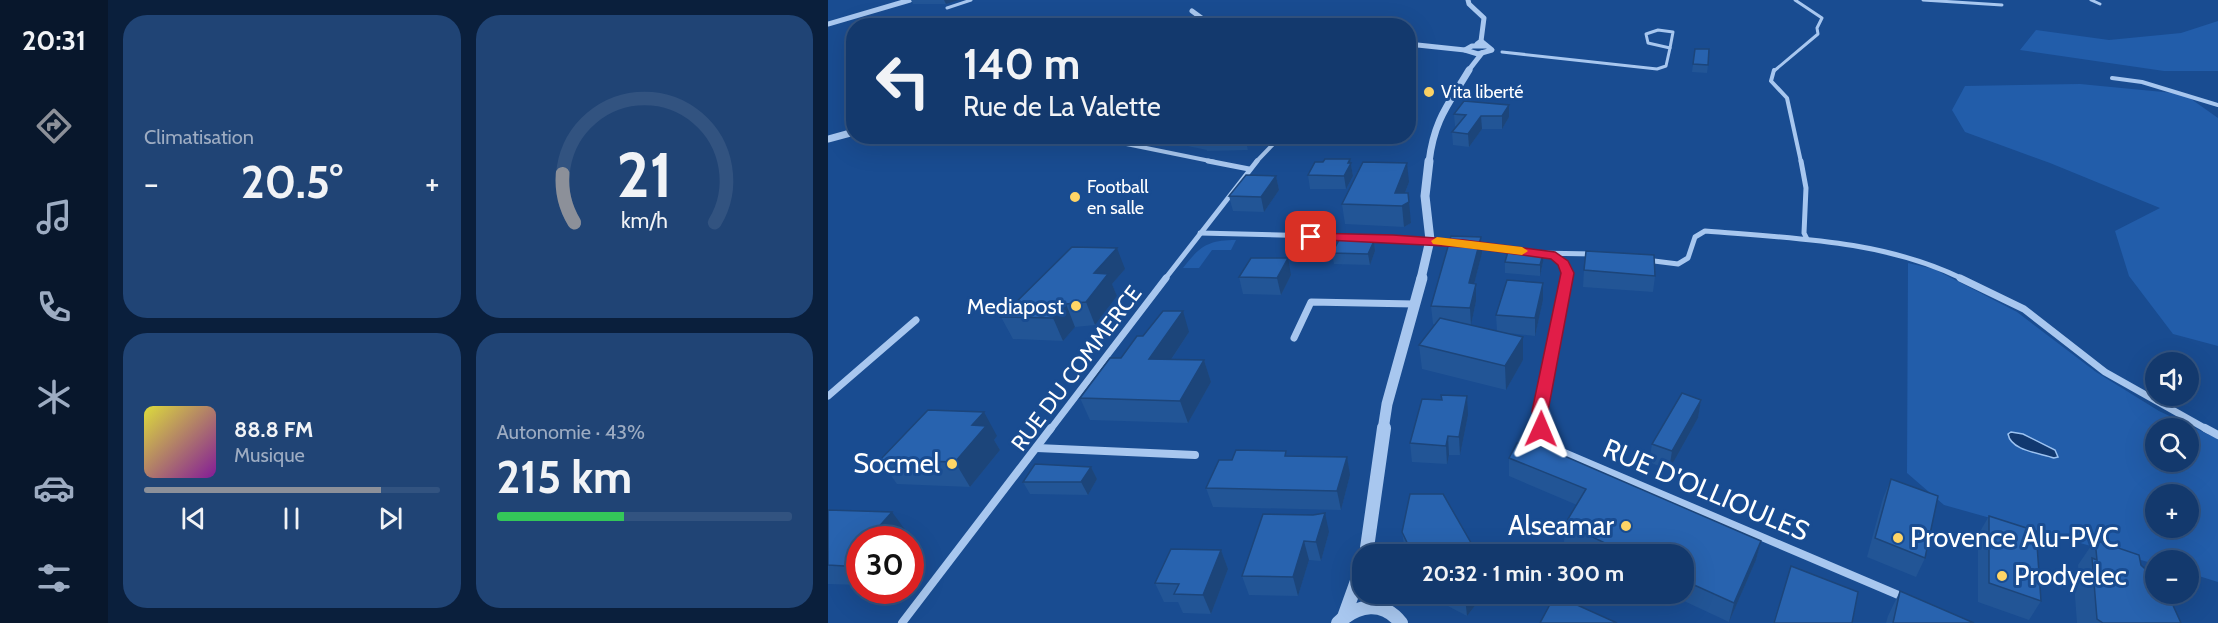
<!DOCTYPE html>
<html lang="fr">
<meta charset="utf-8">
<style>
:root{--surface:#13396d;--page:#204475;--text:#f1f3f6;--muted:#9dacc2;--line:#325380;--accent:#8c9099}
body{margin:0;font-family:Cabin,sans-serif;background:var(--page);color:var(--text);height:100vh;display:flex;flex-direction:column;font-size:22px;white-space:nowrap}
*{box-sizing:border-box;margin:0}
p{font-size:20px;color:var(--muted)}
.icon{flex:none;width:33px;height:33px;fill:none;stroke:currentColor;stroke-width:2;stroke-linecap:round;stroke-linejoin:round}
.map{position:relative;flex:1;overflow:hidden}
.panel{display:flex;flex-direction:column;gap:15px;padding:15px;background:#0a1f3c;width:720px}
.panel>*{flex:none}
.top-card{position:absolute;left:18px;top:18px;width:570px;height:126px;border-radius:24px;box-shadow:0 6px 24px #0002,0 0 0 2px var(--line);background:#13396d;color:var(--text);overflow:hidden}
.fabs{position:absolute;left:1317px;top:352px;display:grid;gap:12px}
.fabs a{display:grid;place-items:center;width:54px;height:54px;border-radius:50%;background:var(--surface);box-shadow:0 6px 24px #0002,0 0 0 2px var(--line);font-size:30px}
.speed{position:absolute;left:18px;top:526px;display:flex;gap:12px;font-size:30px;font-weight:700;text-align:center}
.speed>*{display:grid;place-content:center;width:78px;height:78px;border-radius:50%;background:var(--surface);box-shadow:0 6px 24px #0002,0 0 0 2px var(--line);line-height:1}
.speed .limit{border:9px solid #d22;background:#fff;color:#111}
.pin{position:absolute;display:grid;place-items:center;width:51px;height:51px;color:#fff;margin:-26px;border-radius:12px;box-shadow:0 3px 9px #0006}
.me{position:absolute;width:66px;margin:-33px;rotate:1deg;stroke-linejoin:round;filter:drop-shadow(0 0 4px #0008)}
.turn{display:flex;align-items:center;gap:21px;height:126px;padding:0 18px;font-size:27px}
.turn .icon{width:78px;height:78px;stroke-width:2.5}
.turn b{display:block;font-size:42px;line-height:51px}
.big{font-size:45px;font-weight:700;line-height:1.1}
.panel .widget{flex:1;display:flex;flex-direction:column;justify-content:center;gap:9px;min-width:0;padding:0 21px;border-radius:24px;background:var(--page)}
.panel .dial{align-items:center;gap:0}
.dial svg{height:156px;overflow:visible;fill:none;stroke:var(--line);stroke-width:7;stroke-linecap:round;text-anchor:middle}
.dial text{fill:var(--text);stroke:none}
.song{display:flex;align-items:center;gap:18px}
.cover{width:72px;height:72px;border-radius:9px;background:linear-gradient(135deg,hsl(60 70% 55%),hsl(290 70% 35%))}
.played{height:6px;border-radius:3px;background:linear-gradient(90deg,var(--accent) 80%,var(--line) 80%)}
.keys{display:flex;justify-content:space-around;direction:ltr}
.heat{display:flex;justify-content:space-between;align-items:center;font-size:33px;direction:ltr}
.charge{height:9px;border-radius:4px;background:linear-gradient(90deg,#34c759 43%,var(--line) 0)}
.panel .tiles{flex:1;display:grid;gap:15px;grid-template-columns:repeat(2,1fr)}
.trip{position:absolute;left:524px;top:544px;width:342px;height:60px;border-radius:24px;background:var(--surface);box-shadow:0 6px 24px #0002,0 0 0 2px var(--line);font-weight:700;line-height:60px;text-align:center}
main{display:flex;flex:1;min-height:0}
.tabs{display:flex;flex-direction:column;width:108px;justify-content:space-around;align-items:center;background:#08172c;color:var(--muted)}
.tabs .icon{width:42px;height:42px}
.tabs .current{color:var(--accent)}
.tabs b{font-size:27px;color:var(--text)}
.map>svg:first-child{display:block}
.green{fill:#225daa;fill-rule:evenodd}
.water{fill:#11386f;stroke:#9bc2f1;stroke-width:1.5}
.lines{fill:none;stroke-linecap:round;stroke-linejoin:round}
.minor-far4{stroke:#a8c7ef;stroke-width:3}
.minor-far3{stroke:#a8c7ef;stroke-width:4}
.minor-far2{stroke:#a8c7ef;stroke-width:5}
.minor-far1{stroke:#a8c7ef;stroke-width:7}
.minor{stroke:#a8c7ef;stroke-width:8}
.tertiary-far4{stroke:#a8c7ef;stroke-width:5}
.tertiary-far3{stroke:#a8c7ef;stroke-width:7}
.tertiary-far2{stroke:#a8c7ef;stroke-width:9}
.tertiary-far1{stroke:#a8c7ef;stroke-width:11}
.tertiary{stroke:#a8c7ef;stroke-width:14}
.wall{fill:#225596}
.shaded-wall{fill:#1c457a}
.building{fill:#2863af;stroke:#1c457a;stroke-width:1.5}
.route{fill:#e11d48;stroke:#92132f;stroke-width:1.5}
.slow{fill:#f59e0b}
.poi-dot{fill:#ffd566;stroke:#194c91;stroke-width:2}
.labels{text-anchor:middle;stroke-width:6;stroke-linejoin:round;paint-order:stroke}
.far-poi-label{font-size:18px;fill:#fff;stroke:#194c91;text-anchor:start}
.poi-label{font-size:22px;fill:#fff;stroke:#194c91;text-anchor:end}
.street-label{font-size:22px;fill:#fff;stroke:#194c91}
.near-poi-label{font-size:27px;fill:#fff;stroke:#194c91;text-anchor:end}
.near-street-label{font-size:27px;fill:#fff;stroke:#194c91}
</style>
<main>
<nav class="tabs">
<b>20:31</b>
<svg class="icon current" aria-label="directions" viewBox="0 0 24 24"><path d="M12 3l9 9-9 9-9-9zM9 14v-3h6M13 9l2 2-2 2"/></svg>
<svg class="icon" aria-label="music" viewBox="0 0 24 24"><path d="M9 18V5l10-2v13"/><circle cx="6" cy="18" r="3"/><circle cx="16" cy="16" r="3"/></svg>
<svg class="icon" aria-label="phone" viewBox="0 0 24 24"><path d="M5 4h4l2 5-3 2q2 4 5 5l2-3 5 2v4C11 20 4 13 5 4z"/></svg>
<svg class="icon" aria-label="climate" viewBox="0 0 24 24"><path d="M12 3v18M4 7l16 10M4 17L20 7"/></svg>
<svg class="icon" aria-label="car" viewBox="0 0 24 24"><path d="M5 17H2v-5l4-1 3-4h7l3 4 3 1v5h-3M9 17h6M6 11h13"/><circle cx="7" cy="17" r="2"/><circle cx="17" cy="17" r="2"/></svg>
<svg class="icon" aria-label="filters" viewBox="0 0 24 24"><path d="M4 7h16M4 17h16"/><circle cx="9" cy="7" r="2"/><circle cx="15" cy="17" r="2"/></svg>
</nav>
<section class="panel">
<div class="tiles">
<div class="widget"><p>Climatisation</p>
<div class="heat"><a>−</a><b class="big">20.5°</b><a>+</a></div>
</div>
<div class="widget dial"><svg viewBox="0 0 100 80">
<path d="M14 69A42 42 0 1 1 86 69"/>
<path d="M14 69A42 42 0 0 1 8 44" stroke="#8c9099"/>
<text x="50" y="56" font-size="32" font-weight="700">21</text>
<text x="50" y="72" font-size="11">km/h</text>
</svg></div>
<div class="widget">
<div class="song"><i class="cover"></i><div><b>88.8 FM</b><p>Musique</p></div></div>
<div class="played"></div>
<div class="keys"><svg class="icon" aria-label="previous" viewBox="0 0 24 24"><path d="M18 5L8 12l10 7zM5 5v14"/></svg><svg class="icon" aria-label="pause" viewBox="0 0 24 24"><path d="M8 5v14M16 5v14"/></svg><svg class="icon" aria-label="next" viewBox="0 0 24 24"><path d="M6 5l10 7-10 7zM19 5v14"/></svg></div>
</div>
<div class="widget"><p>Autonomie · 43%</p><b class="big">215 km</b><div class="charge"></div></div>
</div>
</section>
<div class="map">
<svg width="1390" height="623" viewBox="0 0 1390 623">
<rect width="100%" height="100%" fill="#194c91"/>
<g class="green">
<polygon points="1390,21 1390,71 1336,71 1192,50 1208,30 1281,40 1353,33"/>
<polygon points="1252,84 1356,94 1390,118 1390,346 1345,334 1301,276 1287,231 1332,208 1222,163 1137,132 1124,110 1137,86"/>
<path d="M 408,240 L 403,250 L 384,250 L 371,268 L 355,268 C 372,246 380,240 408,240 Z"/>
<path d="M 1080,263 L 1106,269 L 1189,312 L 1268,372 L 1331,411 L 1390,439 L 1390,582 L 1361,573 L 1360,561 L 1328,561 L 1327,564 L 1116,505 L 1079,473 ZM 1328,429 L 1360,429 L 1360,462 L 1328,462 ZM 1328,495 L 1360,495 L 1360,528 L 1328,528 Z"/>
</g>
<path class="water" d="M 1183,432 L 1195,434 L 1227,450 L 1230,457 L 1226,458 C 1212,453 1183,451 1180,434 Z"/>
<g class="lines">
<g class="minor-far4">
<polyline points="1095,0 1174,5"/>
<polyline points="1263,0 1272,4"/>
<polyline points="119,8 143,0"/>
<polygon points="830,30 845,32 842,48 820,43 818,34"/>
<polyline points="674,52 829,69 838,66 842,48"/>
<polyline points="946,71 990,34 989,28 994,18 967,0"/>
</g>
<g class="minor-far3">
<polyline points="946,70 943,81 959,98 973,162"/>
<polyline points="1284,78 1314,82 1390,105"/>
<polyline points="259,136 387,162"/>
<polyline points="428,162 453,136"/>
</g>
<g class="minor-far2">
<polyline points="380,161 421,169"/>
<polyline points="973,161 978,188 976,233 979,239"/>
<polyline points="372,233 565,238 630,243"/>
<polyline points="646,245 689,250"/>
<polyline points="708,253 766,254"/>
<path d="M 727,256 C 735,263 740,268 738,279"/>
<path d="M 818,260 L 850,264 L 860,258 L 867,237 L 877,231 C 963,238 1056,240 1135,279"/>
<polyline points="337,279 429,161"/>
</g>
<g class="minor-far1">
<polyline points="1132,278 1196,309 1277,372 1380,430"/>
<polyline points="466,338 483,302 586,304"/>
<polyline points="0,396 88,320"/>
<polyline points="222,430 338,278"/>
<polyline points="714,430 712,411 738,278"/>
</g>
<g class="minor">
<polyline points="714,428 720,442 729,450 1075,597"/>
<polyline points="1377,428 1390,435"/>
<polyline points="209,448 367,455"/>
<polyline points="74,623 223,428"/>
</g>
<g class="tertiary-far4">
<polyline points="640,0 641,4 656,18 653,41 649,44"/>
<polyline points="352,22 352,24 364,25 379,22 364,11"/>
<polyline points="0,24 82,0"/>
<polyline points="371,25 404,26"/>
<polyline points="653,41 664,50 650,54 637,50 644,46 658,46"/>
<polyline points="580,44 637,50"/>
<polyline points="640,71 654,53"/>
</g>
<g class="tertiary-far3">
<polyline points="0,139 26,132"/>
<path d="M 601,162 C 606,120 620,105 641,70"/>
</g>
<polyline class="tertiary-far2" points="593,279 602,240 597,196 601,161"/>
<polyline class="tertiary-far1" points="555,430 559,404 594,278"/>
<g class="tertiary">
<polyline points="538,555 556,428"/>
<polyline points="545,594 551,606"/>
<polyline points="516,617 534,567"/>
<path d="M 510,623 C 530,604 555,600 573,623"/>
</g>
</g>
<g class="wall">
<polygon points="83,0 131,0 118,4 85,4"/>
<polygon points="867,49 880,65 879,73 864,72"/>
<polygon points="636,101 681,117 674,129 654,129 641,147 625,145 624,132 629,126 627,126 626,114"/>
<polygon points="338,136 431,136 419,145 420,150 379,151 379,150 340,142"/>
<polygon points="522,159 525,176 518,189 482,189 480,175 495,162"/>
<polygon points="448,176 451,190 436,212 405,211 401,196"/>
<polygon points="581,182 577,193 583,223 576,227 517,224 514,204"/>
<polygon points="653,237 654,253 646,284 648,284 648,301 643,325 669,331 668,315 715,283 715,300 707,336 681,333 695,337 695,360 678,390 594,369 591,345 608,324 605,324 603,306"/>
<polygon points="546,241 547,251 542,265 506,264 504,253"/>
<polygon points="716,251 715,262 712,276 677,273 677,262"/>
<polygon points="297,269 284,284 289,296 267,325 247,327 235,341 185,339 173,317"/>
<polygon points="756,270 827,276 825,292 755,287"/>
<polygon points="463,275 453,295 415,294 411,277"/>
<polygon points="361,332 343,360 376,360 383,382 360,423 262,420 252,398 315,336"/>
<polygon points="873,400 870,418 841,470 821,462 824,444"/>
<polygon points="640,415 632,455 621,455 619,464 584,462 582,443"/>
<polygon points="169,436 166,440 172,450 142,487 69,484 52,460"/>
<polygon points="459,456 522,475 513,510 385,507 378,488 404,460"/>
<polygon points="681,458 933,541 928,560 901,622 841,594 855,594 855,555 760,555 736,543 737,524 749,505 681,476"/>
<polygon points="263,467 269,479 260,495 202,494 195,482"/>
<polygon points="1063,479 1097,558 1088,577 1039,557 1055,498"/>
<polygon points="0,510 78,531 70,540 32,540 32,585 0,584"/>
<polygon points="435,514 501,532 493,561 481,560 470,596 421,595 414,576"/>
<polygon points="1161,516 1213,601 1201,620 1150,602 1150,535"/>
<polygon points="574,532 650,555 579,555 577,551"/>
<polygon points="1267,540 1313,565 1353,623 1249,623 1246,583 1251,576 1250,565"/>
<polygon points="393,550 400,569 383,614 355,613 350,602 336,602 327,583"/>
<polygon points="963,566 1024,623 945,623"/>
<polygon points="1072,591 1146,623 1058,623 1060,616"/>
<polygon points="597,594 656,594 639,616"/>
</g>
<g class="shaded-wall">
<polygon points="116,0 131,0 118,4"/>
<polygon points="681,105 681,117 674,129 674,116"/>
<polygon points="653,116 654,129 641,147 640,134"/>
<polygon points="417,136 431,136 419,145 420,150"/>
<polygon points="522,159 525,176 518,189 516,176"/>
<polygon points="579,163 581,182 572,206 567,193"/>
<polygon points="448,176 451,190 436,212 433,197"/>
<polygon points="581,202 583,223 576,227 574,206"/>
<polygon points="653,237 654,253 642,300 641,283"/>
<polygon points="546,241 547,251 542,265 540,254"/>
<polygon points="289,248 297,269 284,284 289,296 267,325 258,302 266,273"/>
<polygon points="716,251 715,262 712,276 712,265"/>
<polygon points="460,258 463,275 453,295 449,278"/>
<polygon points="715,283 715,300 707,336 707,318"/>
<polygon points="648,284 648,301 643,325 642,308"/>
<polygon points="238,304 247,327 235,341 225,318"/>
<polygon points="355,311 361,332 329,381 321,359"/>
<polygon points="695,337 695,360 678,390 677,366"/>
<polygon points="376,360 383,382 360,423 352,401"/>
<polygon points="639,396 640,415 632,455 631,437"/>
<polygon points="873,400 870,418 841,470 844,451"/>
<polygon points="156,412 169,436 166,440 172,450 142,487 127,462 144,425"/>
<polygon points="620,436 621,455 619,464 618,446"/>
<polygon points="519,457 522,475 513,510 509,491"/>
<polygon points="263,467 269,479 260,495 253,482"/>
<polygon points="64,512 78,531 70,540 39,540"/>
<polygon points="497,513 501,532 493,561 488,542"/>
<polygon points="476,541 481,560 470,596 465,577"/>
<polygon points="933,541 928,560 901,622 906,603"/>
<polygon points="32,548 32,585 16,566"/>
<polygon points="393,550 400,569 383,614 375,595"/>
<polygon points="640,594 656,594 639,616 637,597"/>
</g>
<g class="building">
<polygon points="867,49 881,49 880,65 865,64"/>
<polygon points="636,101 681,105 674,116 653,116 640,134 624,132 638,115 626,114"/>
<polygon points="372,136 417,136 417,137 376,139 378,138"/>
<polygon points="497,159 522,159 520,163 523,163 516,176 480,175 487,162 495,162"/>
<polygon points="535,162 579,163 567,193 580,193 581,202 574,206 514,204"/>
<polygon points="418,175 448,176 433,197 401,196"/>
<polygon points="623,236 653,237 641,283 648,284 642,308 603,306"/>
<polygon points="511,240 546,241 540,254 504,253"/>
<polygon points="244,247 289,248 266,273 280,274 258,302 238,304 225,318 173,317"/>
<polygon points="681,248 716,251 712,265 677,262"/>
<polygon points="758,251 826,255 827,276 756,270"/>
<polygon points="423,258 460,258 449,278 411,277"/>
<polygon points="679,280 715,283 707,318 668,315"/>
<polygon points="335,311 355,311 321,359 376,360 352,401 252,398 282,358 293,358 309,336 315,336"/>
<polygon points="612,318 695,337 677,366 591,345"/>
<polygon points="854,393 873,400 844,451 824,444"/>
<polygon points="613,395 639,396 631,437 620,436 618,446 582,443 594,399 614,400"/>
<polygon points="100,410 156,412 144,425 158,426 127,462 52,460"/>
<polygon points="704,442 933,541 906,603 855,580 855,555 802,555 737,524 758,489 681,458 689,443 699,447"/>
<polygon points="408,450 458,451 457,456 519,457 509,491 378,488 391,460 404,460"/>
<polygon points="207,464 263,467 253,482 195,482"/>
<polygon points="1063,479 1110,496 1097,558 1047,538"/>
<polygon points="582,494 615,494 650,555 585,555 574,532"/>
<polygon points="0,510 64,512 39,540 32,540 32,548 16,566 0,565"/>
<polygon points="497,513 488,542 476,541 465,577 414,576 435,514 485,515"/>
<polygon points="1161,516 1208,531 1213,601 1161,583"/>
<polygon points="1267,540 1311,555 1313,565 1328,579 1328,594 1338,594 1343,601 1353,623 1275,623 1269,619 1264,558 1269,560"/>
<polygon points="343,549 393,550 375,595 346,594 351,584 327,583"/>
<polygon points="963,566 1030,592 1024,623 946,623"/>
<polygon points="1072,591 1146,623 1065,623"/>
<polygon points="631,594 640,594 637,597"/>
<polygon points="727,595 789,623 712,623"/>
</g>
<polygon class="route" points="483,233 565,235 636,240 727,252 740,261 746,273 720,411 722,429 719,434 708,434 704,411 733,273 730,265 723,259 636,247 479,239 477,237"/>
<polygon class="slow" points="609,237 694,247 700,251 694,255 605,244 603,241"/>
<g class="poi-dot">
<circle cx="601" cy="92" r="6"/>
<circle cx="247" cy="197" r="6"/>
<circle cx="248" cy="306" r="6"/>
<circle cx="124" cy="464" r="6"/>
<circle cx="798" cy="526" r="6"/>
<circle cx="1070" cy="538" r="6"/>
<circle cx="1174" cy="576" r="6"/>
</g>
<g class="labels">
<g class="far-poi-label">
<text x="613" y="98">Vita liberté</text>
<text x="259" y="193">Football<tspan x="259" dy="21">en salle</tspan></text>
</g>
<g class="poi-label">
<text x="236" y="314">Mediapost</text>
</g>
<g class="street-label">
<text transform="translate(248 368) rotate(-53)" y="8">RUE DU COMMERCE</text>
</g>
<g class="near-poi-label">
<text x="112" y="473">Socmel</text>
<text x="786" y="535">Alseamar</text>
<text x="1082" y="547" text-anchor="start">Provence Alu-PVC</text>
<text x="1186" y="585" text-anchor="start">Prodyelec</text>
</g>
<g class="near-street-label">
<text transform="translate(878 490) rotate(23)" y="9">RUE D'OLLIOULES</text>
</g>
</g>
</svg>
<div class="fabs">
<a><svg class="icon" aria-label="sound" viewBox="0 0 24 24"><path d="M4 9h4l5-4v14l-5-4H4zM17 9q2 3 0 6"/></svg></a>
<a><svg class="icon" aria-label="search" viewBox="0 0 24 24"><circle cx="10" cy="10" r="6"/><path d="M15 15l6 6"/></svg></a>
<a>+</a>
<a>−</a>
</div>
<div class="speed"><div class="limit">30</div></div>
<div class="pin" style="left:483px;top:237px;background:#d93025"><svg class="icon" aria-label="arrive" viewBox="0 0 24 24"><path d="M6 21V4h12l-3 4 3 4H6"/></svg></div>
<svg class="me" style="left:713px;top:429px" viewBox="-20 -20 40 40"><path d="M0-17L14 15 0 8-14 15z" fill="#e11d48" stroke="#fff" stroke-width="4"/></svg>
<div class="trip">20:32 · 1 min · 300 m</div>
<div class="top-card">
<div class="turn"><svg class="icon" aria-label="left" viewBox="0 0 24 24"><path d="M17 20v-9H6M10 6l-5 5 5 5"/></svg><div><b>140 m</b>Rue de La Valette</div></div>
</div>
</div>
</main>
